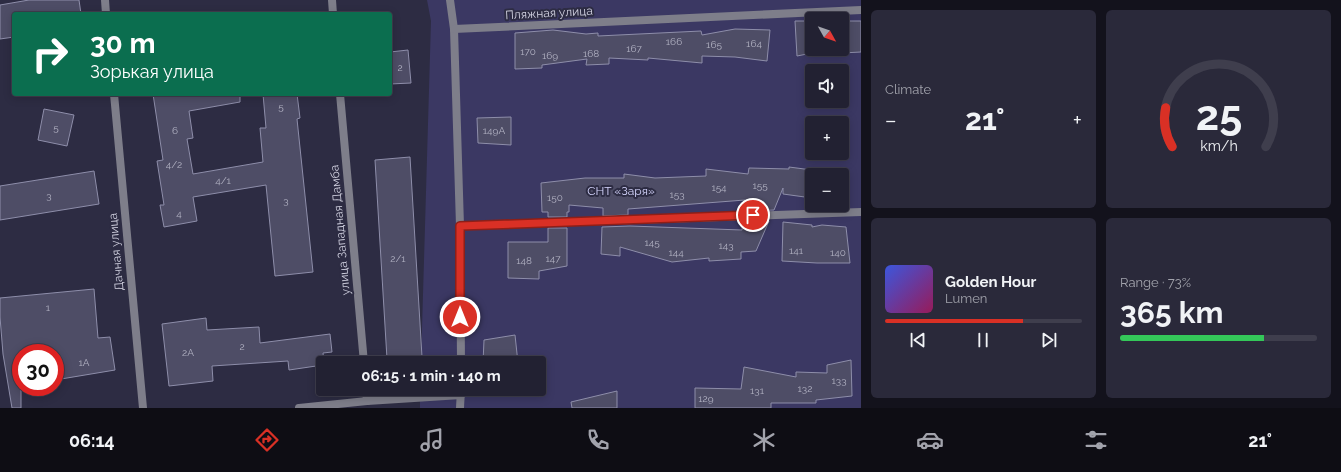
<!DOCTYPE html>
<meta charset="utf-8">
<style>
:root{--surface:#222132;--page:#2a293a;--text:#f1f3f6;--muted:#a2a3ac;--line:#3f3e4d;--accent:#d93025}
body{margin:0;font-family:Raleway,sans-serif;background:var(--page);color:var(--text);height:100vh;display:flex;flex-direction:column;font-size:15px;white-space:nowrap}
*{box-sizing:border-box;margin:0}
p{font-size:13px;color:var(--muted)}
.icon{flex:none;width:22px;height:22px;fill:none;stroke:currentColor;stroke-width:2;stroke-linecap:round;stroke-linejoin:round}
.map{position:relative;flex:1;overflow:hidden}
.sheet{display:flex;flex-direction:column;gap:10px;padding:10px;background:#13121c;width:480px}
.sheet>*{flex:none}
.banner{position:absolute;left:12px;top:12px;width:380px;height:84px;border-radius:4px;box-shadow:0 2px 10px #0003,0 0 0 1px var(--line);background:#0b6e4f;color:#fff;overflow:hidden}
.needle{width:26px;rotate:130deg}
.buttons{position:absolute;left:805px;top:12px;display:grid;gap:8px}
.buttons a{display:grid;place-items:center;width:44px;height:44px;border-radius:4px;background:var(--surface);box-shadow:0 2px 10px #0003,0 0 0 1px var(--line);font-size:20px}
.speed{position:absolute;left:12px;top:344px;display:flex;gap:8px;font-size:20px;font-weight:700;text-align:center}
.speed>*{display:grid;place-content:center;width:52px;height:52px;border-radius:50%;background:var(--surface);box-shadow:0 2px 10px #0003,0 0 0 1px var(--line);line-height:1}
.speed .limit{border:6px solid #d22;background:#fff;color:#111}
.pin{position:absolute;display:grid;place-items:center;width:34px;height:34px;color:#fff;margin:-17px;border:2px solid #fff;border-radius:50%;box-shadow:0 1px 4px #0007}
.me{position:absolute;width:44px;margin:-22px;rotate:0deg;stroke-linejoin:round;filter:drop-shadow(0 0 3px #0008)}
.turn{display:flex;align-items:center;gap:14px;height:84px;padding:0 12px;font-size:18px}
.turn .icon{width:52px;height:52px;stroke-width:2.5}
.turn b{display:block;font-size:28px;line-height:34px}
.big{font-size:30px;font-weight:700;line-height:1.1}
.sheet .tile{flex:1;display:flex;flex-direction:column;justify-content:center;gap:6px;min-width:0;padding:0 14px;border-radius:6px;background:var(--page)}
.sheet .dial{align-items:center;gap:0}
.dial svg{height:104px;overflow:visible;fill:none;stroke:var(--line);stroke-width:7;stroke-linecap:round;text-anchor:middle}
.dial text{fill:var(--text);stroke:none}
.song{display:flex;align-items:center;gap:12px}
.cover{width:48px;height:48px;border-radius:6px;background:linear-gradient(135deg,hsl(230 70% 55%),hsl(330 70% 35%))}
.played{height:4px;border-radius:2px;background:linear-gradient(90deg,var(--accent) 70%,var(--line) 70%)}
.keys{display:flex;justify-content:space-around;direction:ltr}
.heat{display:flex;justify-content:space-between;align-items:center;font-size:22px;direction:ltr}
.charge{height:6px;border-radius:3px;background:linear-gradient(90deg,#34c759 73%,var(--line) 0)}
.sheet .tiles{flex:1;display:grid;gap:10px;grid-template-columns:repeat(2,1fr)}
.trip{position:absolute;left:316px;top:356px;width:230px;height:40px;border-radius:4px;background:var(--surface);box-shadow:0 2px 10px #0003,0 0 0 1px var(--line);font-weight:700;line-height:40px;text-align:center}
.menu{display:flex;height:64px;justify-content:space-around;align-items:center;background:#0e0d14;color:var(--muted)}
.menu .icon{width:28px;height:28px}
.menu .on{color:var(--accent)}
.menu b{font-size:18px;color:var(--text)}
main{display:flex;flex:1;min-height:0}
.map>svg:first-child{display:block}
.green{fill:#3b3863;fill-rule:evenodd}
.building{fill:#4e4d66;stroke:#8e8eaa}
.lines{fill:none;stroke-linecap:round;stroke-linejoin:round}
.minor{stroke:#7e7e8a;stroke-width:8}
.route-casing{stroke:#8d1f18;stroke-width:10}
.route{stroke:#d93025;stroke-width:7}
.labels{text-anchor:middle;stroke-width:4;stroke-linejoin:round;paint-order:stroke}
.number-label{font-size:10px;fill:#b1b1c2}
.street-label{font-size:12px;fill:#d2d2e1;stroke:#2d2c43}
.park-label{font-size:12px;fill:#d6d6fe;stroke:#2d2c43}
</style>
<main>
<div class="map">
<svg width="861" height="408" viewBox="0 0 861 408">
<rect width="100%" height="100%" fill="#2d2c43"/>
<path class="green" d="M 427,0 L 861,0 L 861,408 L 420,408 L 420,389 L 539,389 L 539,363 L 421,363 L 431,21 ZM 812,19 L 842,19 L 842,49 L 812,49 ZM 812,71 L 842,71 L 842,101 L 812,101 ZM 812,123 L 842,123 L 842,153 L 812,153 ZM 812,175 L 842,175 L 842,205 L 812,205 Z"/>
<g class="building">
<polygon points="29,0 79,0 81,14 14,14 14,37 0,39 0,5"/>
<polygon points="795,21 812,21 812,53 797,56"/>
<polygon points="842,21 861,21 861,52 842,53"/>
<polygon points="735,29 770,30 767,61 735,57 702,56 702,63 648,58 648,60 609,58 609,64 586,65 587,59 542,65 542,68 515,69 515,33 553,30 586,34 598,33 598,36 701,31 702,35"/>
<polygon points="408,50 411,83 390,84 390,52"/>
<polygon points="153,94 240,94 240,102 189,111 193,138 187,139 193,174 263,162 260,128 266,128 263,94 297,94 300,118 297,119 313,272 275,276 266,185 193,197 197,221 164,227 160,205 164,205 157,161 163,160"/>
<polygon points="44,109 74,115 67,146 38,140"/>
<polygon points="511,117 511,145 478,143 477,118"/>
<polygon points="410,157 422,357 387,359 375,160"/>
<polygon points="789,167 812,170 812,198 783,194 783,188 774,210 744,211 745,200 628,209 628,215 603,216 603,208 569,205 569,212 567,212 567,217 548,217 548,212 542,212 541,183 585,178 624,178 624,174 655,178 706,176 706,169 748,174 749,168 789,169"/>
<polygon points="94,171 99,204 0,220 0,186"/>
<polygon points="769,221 756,251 741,252 741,259 709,261 709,258 672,262 620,247 620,256 601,254 602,227 630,226 742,230 743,222"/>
<polygon points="783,222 812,225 812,227 822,225 846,227 850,263 817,263 782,261"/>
<polygon points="548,228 567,228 567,266 539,271 539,279 508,278 508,242 548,242"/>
<polygon points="94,289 98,338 110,337 115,370 55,380 55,353 21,353 21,408 12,408 3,354 0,317 0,298"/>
<polygon points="206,318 207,330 259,327 260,343 330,334 332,352 323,353 324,363 323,365 289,370 288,361 212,366 213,381 169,386 162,324"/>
<polygon points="515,335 518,363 483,363 484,340"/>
<polygon points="851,360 852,396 816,400 816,403 771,403 771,408 695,408 695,388 741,389 744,367 796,377 796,372 827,373 827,365"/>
<polygon points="617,391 617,408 572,408 571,402"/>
</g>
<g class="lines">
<g class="minor">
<polyline points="105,0 106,14"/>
<polyline points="332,0 333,14"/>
<polyline points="450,0 454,29 460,226 461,363"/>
<polyline points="454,29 861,10"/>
<polyline points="114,94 143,408"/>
<polyline points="340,94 364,363"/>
<polyline points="460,226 861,212"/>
<polyline points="366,389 367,401"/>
<polyline points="299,408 367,401 461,395"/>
<polyline points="460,408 461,389"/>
</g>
</g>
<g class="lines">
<g class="route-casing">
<polyline id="route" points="460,317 460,226 753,215"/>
</g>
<use href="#route" class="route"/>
</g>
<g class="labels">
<g class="number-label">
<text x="674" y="45">166</text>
<text x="754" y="47">164</text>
<text x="714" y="48">165</text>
<text x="634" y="52">167</text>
<text x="528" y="55">170</text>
<text x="591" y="57">168</text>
<text x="550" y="59">169</text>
<text x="400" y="71">2</text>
<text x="281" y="110">5</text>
<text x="56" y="131">5</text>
<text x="175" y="134">6</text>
<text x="494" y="134">149А</text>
<text x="174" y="168">4/2</text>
<text x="223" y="184">4/1</text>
<text x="760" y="189">155</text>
<text x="719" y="191">154</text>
<text x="677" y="198">153</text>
<text x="49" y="199">3</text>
<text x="555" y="201">150</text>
<text x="286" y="204">3</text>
<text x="179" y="217">4</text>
<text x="652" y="246">145</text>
<text x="726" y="249">143</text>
<text x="796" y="254">141</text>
<text x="676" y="256">144</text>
<text x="838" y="256">140</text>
<text x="398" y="262">2/1</text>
<text x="553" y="262">147</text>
<text x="524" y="264">148</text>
<text x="48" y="311">1</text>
<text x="242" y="350">2</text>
<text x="188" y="356">2А</text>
<text x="84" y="366">1А</text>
<text x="839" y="384">133</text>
<text x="805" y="392">132</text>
<text x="757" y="394">131</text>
<text x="706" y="402">129</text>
</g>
<g class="street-label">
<text transform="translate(549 13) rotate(-3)" y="4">Пляжная улица</text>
<text transform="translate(340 230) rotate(-95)" y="4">улица Западная Дамба</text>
<text transform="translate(116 252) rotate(-95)" y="4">Дачная улица</text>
</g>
<g class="park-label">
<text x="621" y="195">СНТ «Заря»</text>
</g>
</g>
</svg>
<div class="buttons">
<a><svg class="needle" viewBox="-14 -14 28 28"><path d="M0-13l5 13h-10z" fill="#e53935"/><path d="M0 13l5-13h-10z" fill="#a2a3ac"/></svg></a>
<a><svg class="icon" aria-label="sound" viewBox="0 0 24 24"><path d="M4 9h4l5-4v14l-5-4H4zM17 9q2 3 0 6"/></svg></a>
<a>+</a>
<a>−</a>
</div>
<div class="speed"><div class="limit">30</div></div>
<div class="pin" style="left:753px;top:215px;background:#d93025"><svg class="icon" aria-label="arrive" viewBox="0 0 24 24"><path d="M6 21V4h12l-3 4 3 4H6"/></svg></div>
<svg class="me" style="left:460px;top:317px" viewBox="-20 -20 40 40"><circle r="17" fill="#d93025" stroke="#fff" stroke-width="3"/><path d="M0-11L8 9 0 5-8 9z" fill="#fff"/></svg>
<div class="trip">06:15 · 1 min · 140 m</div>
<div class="banner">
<div class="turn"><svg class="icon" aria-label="right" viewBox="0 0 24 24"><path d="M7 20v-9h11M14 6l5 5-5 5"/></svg><div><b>30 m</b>Зорькая улица</div></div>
</div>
</div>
<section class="sheet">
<div class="tiles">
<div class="tile"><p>Climate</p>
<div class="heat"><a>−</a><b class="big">21°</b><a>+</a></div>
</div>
<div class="tile dial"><svg viewBox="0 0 100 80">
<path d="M14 69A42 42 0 1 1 86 69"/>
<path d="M14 69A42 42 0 0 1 9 39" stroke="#d93025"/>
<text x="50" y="56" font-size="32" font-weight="700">25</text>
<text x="50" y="72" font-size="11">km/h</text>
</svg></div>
<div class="tile">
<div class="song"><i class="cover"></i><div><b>Golden Hour</b><p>Lumen</p></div></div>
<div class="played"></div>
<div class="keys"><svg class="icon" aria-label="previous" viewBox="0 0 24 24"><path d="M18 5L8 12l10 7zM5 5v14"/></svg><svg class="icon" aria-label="pause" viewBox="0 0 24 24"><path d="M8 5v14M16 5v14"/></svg><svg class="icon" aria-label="next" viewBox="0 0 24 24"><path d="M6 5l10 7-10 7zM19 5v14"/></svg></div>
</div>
<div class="tile"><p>Range · 73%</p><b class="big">365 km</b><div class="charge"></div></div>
</div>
</section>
</main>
<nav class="menu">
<b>06:14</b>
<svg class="icon on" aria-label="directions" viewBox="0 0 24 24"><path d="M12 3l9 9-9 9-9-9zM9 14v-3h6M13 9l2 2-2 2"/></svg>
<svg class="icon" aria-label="music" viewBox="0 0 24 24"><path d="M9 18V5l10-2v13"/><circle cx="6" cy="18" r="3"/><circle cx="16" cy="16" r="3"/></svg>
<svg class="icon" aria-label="phone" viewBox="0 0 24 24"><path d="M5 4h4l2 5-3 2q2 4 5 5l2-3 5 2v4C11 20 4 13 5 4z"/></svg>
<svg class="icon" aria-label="climate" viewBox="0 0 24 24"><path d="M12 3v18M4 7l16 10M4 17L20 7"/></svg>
<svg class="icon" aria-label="car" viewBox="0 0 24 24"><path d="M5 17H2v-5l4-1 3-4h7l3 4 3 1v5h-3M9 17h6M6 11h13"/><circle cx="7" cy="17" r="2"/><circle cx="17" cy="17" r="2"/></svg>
<svg class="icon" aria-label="filters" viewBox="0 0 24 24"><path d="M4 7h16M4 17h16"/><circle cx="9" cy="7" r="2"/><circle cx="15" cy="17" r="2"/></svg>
<b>21°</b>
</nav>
